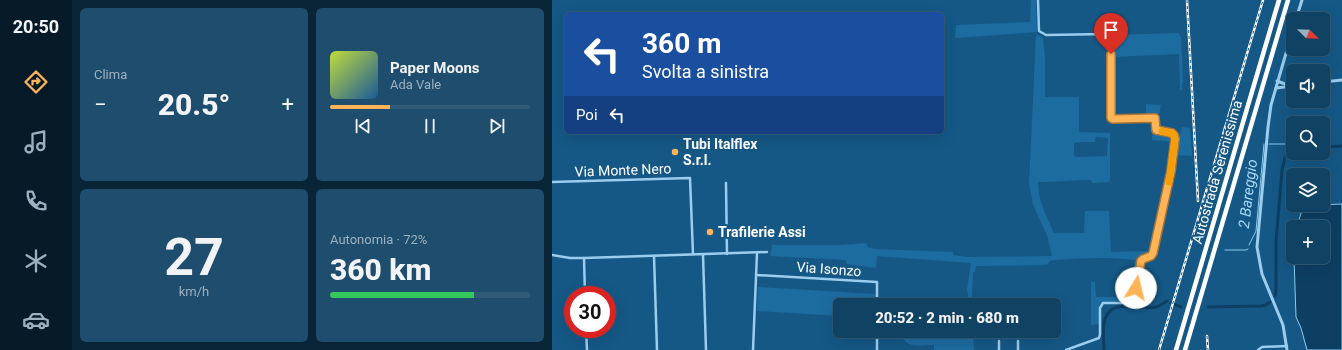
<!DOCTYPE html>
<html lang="it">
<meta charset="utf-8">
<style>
:root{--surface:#104264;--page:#1e4d6d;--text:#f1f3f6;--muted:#9cb0bf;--line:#305b78;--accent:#ffb457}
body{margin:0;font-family:Roboto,sans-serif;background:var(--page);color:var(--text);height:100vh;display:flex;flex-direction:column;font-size:15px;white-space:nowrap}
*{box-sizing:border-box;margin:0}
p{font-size:13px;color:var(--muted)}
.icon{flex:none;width:22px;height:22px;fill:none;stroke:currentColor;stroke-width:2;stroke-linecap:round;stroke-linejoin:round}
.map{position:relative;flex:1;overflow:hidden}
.sheet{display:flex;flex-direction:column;gap:8px;padding:8px;background:#092437;width:480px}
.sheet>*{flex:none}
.banner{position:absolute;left:12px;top:12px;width:380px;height:122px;border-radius:6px;box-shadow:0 4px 16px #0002,0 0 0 1px var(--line);background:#1a4fa0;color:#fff;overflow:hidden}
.needle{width:26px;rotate:113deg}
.controls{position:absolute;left:734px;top:12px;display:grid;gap:8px}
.controls a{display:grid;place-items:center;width:44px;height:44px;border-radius:6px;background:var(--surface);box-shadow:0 4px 16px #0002,0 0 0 1px var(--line);font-size:20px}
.speed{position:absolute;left:12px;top:286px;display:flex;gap:8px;font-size:20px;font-weight:700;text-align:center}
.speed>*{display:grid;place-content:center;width:52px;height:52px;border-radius:50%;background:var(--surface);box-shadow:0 4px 16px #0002,0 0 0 1px var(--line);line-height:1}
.speed .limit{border:6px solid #d22;background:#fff;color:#111}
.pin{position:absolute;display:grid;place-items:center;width:34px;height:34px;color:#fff;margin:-41px -17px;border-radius:50% 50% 50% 0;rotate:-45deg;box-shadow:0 0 4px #0007}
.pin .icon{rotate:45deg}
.me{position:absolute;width:44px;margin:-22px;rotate:9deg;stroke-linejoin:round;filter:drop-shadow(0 0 3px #0008)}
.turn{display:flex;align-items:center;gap:14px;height:84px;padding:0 12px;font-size:18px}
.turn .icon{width:52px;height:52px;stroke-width:2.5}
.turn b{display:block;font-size:28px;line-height:34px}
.then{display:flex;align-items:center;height:38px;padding:0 12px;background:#0003;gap:8px;font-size:15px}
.big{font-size:30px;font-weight:800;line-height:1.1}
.sheet .tile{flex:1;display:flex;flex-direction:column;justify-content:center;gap:6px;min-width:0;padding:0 14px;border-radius:6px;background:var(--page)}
.sheet .dial{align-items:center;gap:0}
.dial b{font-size:52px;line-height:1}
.song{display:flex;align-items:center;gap:12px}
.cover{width:48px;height:48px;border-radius:6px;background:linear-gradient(135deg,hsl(70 70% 55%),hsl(210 70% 35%))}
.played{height:4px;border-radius:2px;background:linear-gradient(90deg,var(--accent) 30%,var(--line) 30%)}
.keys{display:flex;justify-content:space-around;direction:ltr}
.heat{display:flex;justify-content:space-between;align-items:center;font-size:22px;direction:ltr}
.charge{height:6px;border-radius:3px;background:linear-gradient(90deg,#34c759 72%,var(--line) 0)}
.sheet .tiles{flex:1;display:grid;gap:8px;grid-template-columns:repeat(2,1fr)}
.trip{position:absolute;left:281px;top:298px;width:228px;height:40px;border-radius:6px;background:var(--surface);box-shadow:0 4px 16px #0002,0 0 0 1px var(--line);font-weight:800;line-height:40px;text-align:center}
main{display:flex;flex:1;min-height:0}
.tabs{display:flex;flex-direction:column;width:72px;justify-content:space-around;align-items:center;background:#061a28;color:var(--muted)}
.tabs .icon{width:28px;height:28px}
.tabs .on{color:var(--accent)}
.tabs b{font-size:18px;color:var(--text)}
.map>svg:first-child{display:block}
.green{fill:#1d6ca0;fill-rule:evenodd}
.water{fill:#0d3f63;stroke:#8ccbf1}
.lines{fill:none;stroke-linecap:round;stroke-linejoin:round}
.stream{stroke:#8ccbf1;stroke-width:1}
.canal{stroke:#0d3f63;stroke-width:3}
.minor{stroke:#9acdee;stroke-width:2.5}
.tertiary{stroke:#9acdee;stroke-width:3}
.motorway{stroke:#fff;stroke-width:4.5}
.rail-casing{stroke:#fff;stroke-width:2.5}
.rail{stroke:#155886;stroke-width:1;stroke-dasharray:3;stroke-linecap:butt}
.route-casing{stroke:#a67539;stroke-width:10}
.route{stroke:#ffb457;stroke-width:7}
.slow{stroke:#f59e0b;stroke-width:7}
.poi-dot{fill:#ffb457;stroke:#155886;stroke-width:1.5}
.labels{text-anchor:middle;stroke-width:4;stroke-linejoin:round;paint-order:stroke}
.poi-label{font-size:14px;font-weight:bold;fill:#fff;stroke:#155886;text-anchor:start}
.street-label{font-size:14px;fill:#fff;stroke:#155886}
.water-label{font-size:15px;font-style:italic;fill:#a5d7f6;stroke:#155886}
</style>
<main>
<nav class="tabs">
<b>20:50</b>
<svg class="icon on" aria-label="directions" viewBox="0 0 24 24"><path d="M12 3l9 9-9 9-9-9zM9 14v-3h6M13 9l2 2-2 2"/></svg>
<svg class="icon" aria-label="music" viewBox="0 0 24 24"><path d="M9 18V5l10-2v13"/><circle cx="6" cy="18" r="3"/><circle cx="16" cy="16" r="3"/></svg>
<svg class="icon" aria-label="phone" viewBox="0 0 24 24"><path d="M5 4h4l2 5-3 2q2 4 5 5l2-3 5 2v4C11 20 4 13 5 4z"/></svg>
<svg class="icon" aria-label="climate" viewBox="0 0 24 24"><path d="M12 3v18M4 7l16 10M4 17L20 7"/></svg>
<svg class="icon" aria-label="car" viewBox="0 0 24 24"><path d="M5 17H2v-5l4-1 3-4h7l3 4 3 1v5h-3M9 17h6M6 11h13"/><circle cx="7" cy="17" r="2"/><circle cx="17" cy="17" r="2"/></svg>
</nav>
<section class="sheet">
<div class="tiles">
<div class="tile"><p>Clima</p>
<div class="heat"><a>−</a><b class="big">20.5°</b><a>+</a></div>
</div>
<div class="tile">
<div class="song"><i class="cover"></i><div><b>Paper Moons</b><p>Ada Vale</p></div></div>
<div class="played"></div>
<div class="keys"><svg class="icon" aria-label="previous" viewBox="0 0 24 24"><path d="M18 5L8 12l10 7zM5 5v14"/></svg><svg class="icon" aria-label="pause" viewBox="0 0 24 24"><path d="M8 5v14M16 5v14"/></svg><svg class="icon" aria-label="next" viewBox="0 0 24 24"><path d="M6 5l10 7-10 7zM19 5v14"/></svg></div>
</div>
<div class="tile dial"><b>27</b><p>km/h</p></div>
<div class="tile"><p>Autonomia · 72%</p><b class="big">360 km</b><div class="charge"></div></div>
</div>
</section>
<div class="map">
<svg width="790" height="350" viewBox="0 0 790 350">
<rect width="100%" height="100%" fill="#155886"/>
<g class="green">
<polygon points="479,0 484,0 485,32 403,38 404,25 478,22"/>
<polygon points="626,33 629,37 631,83 630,83 630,89 628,91 627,54 560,57 561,35"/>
<path d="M 487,35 L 491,38 L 493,59 L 493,97 L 527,97 L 527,132 L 558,133 L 558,178 L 557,182 L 540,183 L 539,180 C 521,180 504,182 486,182 C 486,201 494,216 502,233 L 532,233 L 533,211 L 557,211 L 559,252 L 599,251 L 598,255 L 590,259 L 588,261 L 582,299 L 579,302 L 550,303 L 547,306 L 547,324 L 539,325 L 539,282 L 543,282 L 544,297 L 577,297 L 583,260 C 556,257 530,258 503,260 L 498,261 L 495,265 L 424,266 L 423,272 L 421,272 L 420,292 L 421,305 L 418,305 L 415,290 L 419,263 L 325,256 L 324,268 L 295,264 L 294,260 L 218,256 L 220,245 L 291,245 L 314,243 L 316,247 L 322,249 L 401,252 L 401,255 L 414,257 L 500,256 L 495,235 L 481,205 L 477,183 L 484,36 ZM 544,137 L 556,138 L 555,156 L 525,157 L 522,156 L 522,143 L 526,142 L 543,142 Z"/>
<polygon points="594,104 609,105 604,129 604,117 594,117"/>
<polygon points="594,119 602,120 602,131 619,134 621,136 622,142 600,140 601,124 594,123"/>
<polygon points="630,127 638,128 640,156 622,155 624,133 628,134"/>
<polygon points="206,287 324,294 324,305 288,305 288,316 205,311"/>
<path d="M 353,331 L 421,331 L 422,350 L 382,350 L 382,345 C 372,345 356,349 351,338 Z"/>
</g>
<polygon class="water" points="790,204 790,350 755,350 749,328 744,317 742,257 771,257 771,227 745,227 749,213 764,205"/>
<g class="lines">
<g class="stream">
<polyline points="771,143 774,144 774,147"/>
<polyline points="717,144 741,144"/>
<polyline points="697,245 704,231 712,144"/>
<polyline points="673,250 694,250 696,249"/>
</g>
<g class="canal">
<polyline points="771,147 790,146"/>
<polyline points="723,296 724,290 724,242 730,170 733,157 741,150"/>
<polyline points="619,303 629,307"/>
<polyline points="656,307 709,306 714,305 718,302"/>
<path d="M 552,350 C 552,340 550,328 553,319 C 560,297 589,311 604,307 C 608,306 612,303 615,301"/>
</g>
<g class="minor">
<polyline points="486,0 487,31 494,35 554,34 558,35 559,40 559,117 560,119 603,118 604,130 619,133 622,135 623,139 619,171 602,250 599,256 591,259 588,263 582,301 577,303 551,303 548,308 548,334 547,338 514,350"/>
<polyline points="0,182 138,178 141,254"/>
<polyline points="174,183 175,254"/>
<polyline points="0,255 18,258 32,258 215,252"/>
<polyline points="151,255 154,350"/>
<polyline points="102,256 105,350"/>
<polyline points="32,258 33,295"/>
<polyline points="204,275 325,282 325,305"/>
<polyline points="34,329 35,350"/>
<polyline points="325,331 325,350"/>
<polyline points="447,341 447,350"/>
<polyline points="466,341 466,350"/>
<polyline points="201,350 205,253"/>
<polyline points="706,350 710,347 735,346"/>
</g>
<g class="tertiary">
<polyline points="744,19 750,0"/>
<polyline points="725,81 736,85"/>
<polyline points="771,82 790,80"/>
<polyline points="724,88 741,86"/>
<polyline points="735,350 731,325 710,274 705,247 716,127 719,105 741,29"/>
</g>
<g class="motorway">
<polyline points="624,350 727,0"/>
<polyline points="633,350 736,0"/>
</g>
<g class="rail-casing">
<g id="rail">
<polyline points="635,0 646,201"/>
<polyline points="647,231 648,240"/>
<polyline points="655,336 656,350"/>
<polyline points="607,350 711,0"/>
</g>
</g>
<use href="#rail" class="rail"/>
</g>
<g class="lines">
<g class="route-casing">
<polyline id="route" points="559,54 559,118 561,119 603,118 604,130 620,133 622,135 623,139 619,171 601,253 599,256 591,259 589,261 584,288"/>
</g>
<use href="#route" class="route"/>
<polyline class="slow" points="610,131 621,134 623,139 617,182"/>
</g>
<g class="poi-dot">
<circle cx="123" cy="152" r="4"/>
<circle cx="158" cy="232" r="4"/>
</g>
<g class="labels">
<g class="poi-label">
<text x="131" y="149">Tubi Italflex<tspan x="131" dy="16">S.r.l.</tspan></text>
<text x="166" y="237">Trafilerie Assi</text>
</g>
<g class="street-label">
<text transform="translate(71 170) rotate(-2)" y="5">Via Monte Nero</text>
<text transform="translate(665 172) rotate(-74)" y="5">Autostrada Serenissima</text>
<text transform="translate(277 269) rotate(4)" y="5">Via Isonzo</text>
</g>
<g class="water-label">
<text transform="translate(696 194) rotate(-83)" y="5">2 Bareggio</text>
</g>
</g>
</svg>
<div class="controls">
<a><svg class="needle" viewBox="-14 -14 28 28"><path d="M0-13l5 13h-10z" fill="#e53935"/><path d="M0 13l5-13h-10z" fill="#9cb0bf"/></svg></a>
<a><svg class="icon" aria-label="sound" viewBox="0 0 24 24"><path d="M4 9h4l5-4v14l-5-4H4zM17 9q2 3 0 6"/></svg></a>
<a><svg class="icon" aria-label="search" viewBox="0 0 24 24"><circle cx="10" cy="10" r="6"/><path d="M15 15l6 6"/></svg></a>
<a><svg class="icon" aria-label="layers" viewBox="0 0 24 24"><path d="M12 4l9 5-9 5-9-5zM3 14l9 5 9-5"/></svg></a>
<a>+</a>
</div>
<div class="speed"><div class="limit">30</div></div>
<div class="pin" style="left:559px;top:54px;background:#d93025"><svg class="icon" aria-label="arrive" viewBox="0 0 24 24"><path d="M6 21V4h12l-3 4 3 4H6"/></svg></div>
<svg class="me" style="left:584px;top:288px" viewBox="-20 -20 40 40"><circle r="19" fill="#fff"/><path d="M0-13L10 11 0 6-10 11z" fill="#ffb457"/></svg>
<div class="trip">20:52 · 2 min · 680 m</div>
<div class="banner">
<div class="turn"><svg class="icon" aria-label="left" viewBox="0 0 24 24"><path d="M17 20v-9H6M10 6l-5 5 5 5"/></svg><div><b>360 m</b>Svolta a sinistra</div></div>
<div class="then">Poi<svg class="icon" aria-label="left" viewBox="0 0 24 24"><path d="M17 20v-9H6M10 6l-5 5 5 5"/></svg></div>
</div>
</div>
</main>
